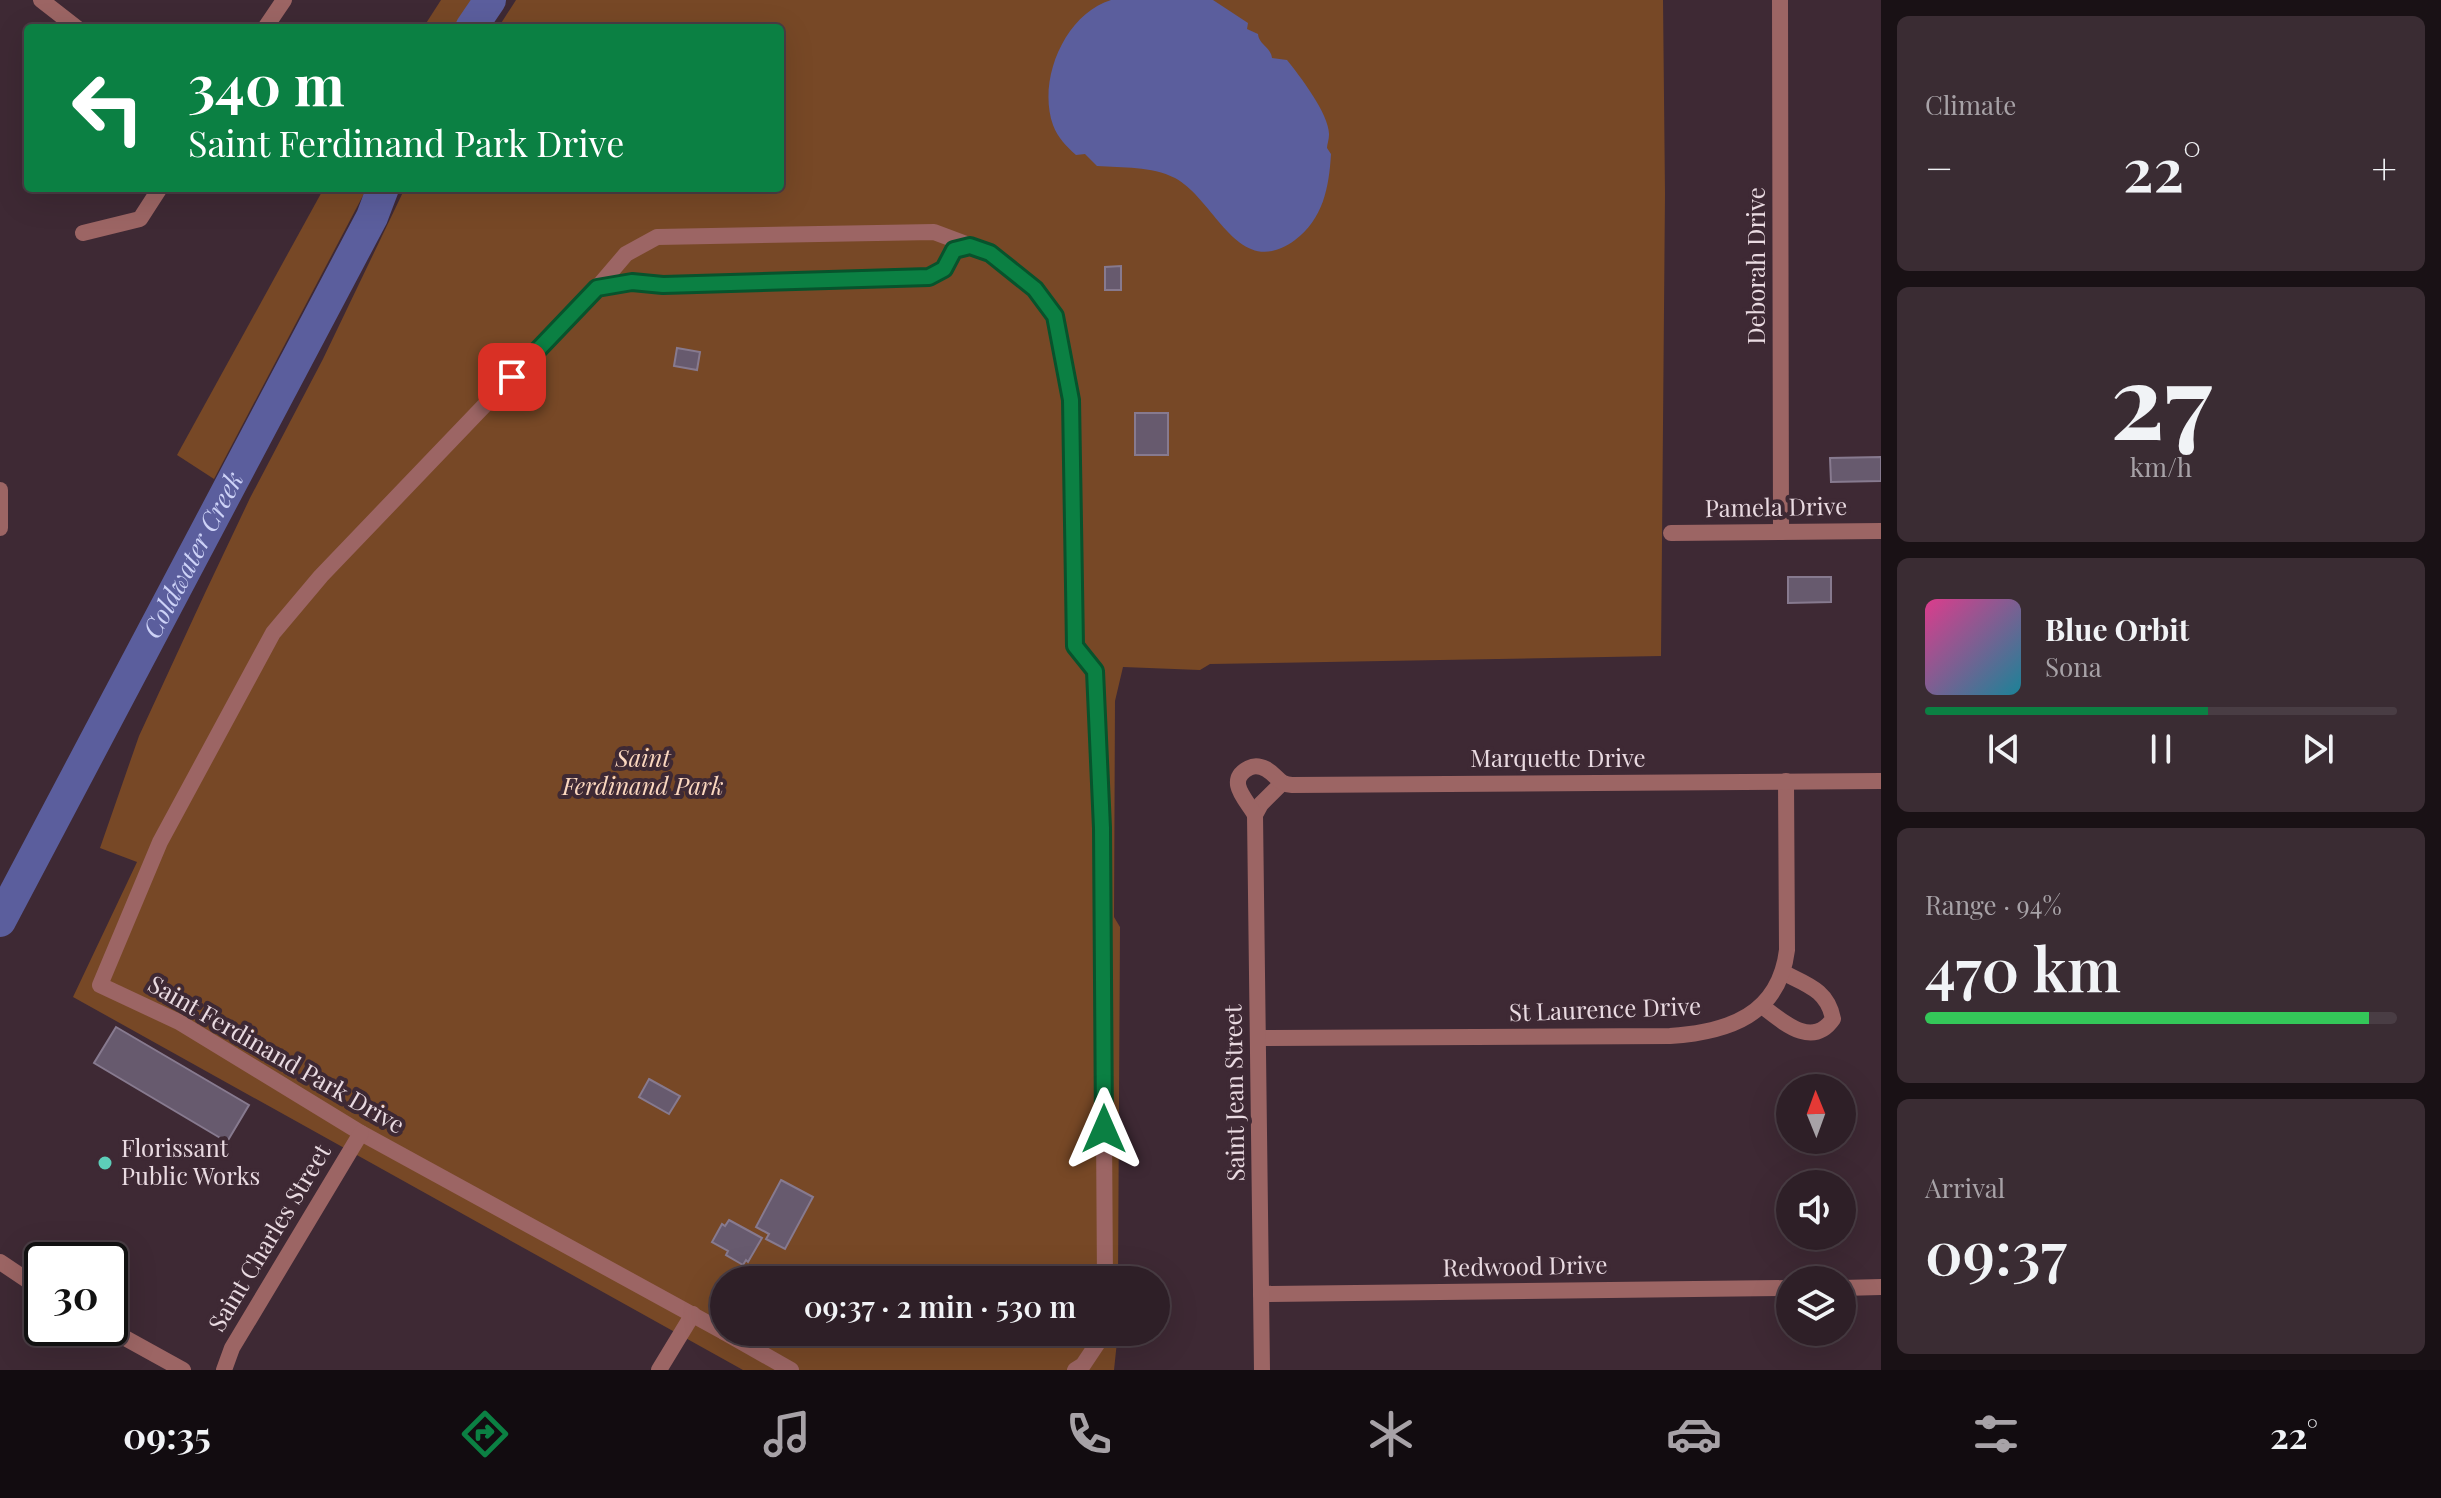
<!DOCTYPE html>
<meta charset="utf-8">
<style>
:root{--surface:#2e1f27;--page:#3a2c33;--text:#f1f3f6;--muted:#a7a2a7;--line:#493d44;--accent:#0b8043}
body{margin:0;font-family:"Playfair Display",serif;background:var(--page);color:var(--text);height:100vh;display:flex;flex-direction:column;font-size:30px;white-space:nowrap}
*{box-sizing:border-box;margin:0}
p{font-size:26px;color:var(--muted)}
.icon{flex:none;width:44px;height:44px;fill:none;stroke:currentColor;stroke-width:2;stroke-linecap:round;stroke-linejoin:round}
.map{position:relative;flex:1;overflow:hidden}
.details{display:flex;flex-direction:column;gap:16px;padding:16px;background:#191115;width:560px}
.details>*{flex:none}
.top-card{position:absolute;left:24px;top:24px;width:760px;height:168px;border-radius:8px;box-shadow:0 8px 32px #0002,0 0 0 2px var(--line);background:#0b8043;color:#fff;overflow:hidden}
.needle{width:52px;rotate:359deg}
.fabs{position:absolute;left:1776px;top:1074px;display:grid;gap:16px}
.fabs a{display:grid;place-items:center;width:80px;height:80px;border-radius:50%;background:var(--surface);box-shadow:0 8px 32px #0002,0 0 0 2px var(--line);font-size:40px}
.speed{position:absolute;left:24px;top:1242px;display:flex;gap:16px;font-size:40px;font-weight:700;text-align:center}
.speed>*{display:grid;place-content:center;width:104px;height:104px;border-radius:50%;background:var(--surface);box-shadow:0 8px 32px #0002,0 0 0 2px var(--line);line-height:1}
.speed .limit{border:4px solid #111;border-radius:12px;background:#fff;color:#111}
.pin{position:absolute;display:grid;place-items:center;width:68px;height:68px;color:#fff;margin:-34px;border-radius:16px;box-shadow:0 4px 12px #0006}
.me{position:absolute;width:88px;margin:-44px;rotate:0deg;stroke-linejoin:round;filter:drop-shadow(0 0 6px #0008)}
.turn{display:flex;align-items:center;gap:28px;height:168px;padding:0 32px;font-size:36px}
.turn .icon{width:104px;height:104px;stroke-width:2.5}
.turn b{display:block;font-size:56px;line-height:68px}
.big{font-size:60px;font-weight:600;line-height:1.1}
.details .tile{flex:1;display:flex;flex-direction:column;justify-content:center;gap:12px;min-width:0;padding:0 28px;border-radius:12px;background:var(--page)}
.details .dial{align-items:center;gap:0}
.dial b{font-size:104px;line-height:1}
.song{display:flex;align-items:center;gap:24px}
.cover{width:96px;height:96px;border-radius:12px;background:linear-gradient(135deg,hsl(330 70% 55%),hsl(190 70% 35%))}
.played{height:8px;border-radius:4px;background:linear-gradient(90deg,var(--accent) 60%,var(--line) 60%)}
.keys{display:flex;justify-content:space-around;direction:ltr}
.heat{display:flex;justify-content:space-between;align-items:center;font-size:44px;direction:ltr}
.charge{height:12px;border-radius:6px;background:linear-gradient(90deg,#34c759 94%,var(--line) 0)}
.trip{position:absolute;left:710px;top:1266px;width:460px;height:80px;border-radius:40px;background:var(--surface);box-shadow:0 8px 32px #0002,0 0 0 2px var(--line);font-weight:600;line-height:80px;text-align:center}
.tabs{display:flex;height:128px;justify-content:space-around;align-items:center;background:#120c10;color:var(--muted)}
.tabs .icon{width:56px;height:56px}
.tabs .active{color:var(--accent)}
.tabs b{font-size:36px;color:var(--text)}
main{display:flex;flex:1;min-height:0}
.map>svg:first-child{display:block}
.green{fill:#774826}
.water{fill:#5b5e9d}
.lines{fill:none;stroke-linecap:round;stroke-linejoin:round}
.river{stroke:#5b5e9d;stroke-width:32}
.building{fill:#675a6e;stroke:#877a8f;stroke-width:2}
.minor{stroke:#9c6564;stroke-width:16}
.route-casing{stroke:#07532c;stroke-width:20}
.route{stroke:#0b8043;stroke-width:14}
.poi-dot{fill:#5dceb9;stroke:#3e2934;stroke-width:3}
.labels{text-anchor:middle;stroke-width:8;stroke-linejoin:round;paint-order:stroke}
.street-label{font-size:24px;fill:#e9dae1;stroke:#3e2934}
.park-label{font-size:24px;font-style:italic;fill:#fbd7bf;stroke:#3e2934}
.poi-label{font-size:24px;fill:#e9dae1;stroke:#3e2934;text-anchor:start}
.water-label{font-size:26px;font-style:italic;fill:#cdd2f7;stroke:#3e2934}
</style>
<main>
<div class="map">
<svg width="1881" height="1370" viewBox="0 0 1881 1370">
<rect width="100%" height="100%" fill="#3e2934"/>
<g class="green">
<polygon points="441,0 473,0 453,28 423,28"/>
<polygon points="516,0 1663,0 1665,194 1661,656 1210,664 1200,670 1123,667 1115,701 1114,917 1120,927 1118,1280 724,1280 724,1332 1118,1332 1114,1370 743,1370 73,997 137,862 100,848 139,736 205,593 250,498 323,359 405,188 780,188 780,28 498,28"/>
<polygon points="324,188 367,188 214,479 177,455"/>
</g>
<path class="water" d="M 1111,0 L 1213,0 L 1248,23 L 1247,29 L 1258,34 C 1259,45 1271,47 1272,58 L 1287,60 C 1299,75 1330,115 1329,135 C 1329,140 1327,144 1327,148 L 1331,154 C 1329,188 1323,219 1295,240 C 1238,282 1216,200 1175,178 C 1151,166 1123,168 1097,166 L 1085,154 L 1076,155 C 1066,146 1058,138 1053,125 C 1037,80 1065,14 1111,0 Z"/>
<g class="lines">
<g class="river">
<polyline points="471,28 490,0"/>
<path id="s1" d="M 0,921 L 372,217 L 383,188"/>
</g>
</g>
<g class="building">
<polygon points="1121,266 1121,290 1105,290 1105,267"/>
<polygon points="677,348 700,352 697,370 674,366"/>
<rect x="1135" y="413" width="33" height="42"/>
<polygon points="1881,457 1881,481 1831,482 1830,458"/>
<polygon points="1788,577 1831,577 1831,602 1788,603"/>
<polygon points="116,1027 249,1105 227,1142 94,1063"/>
<polygon points="649,1079 680,1096 669,1114 639,1097"/>
<polygon points="781,1180 813,1197 785,1249 766,1239 769,1234 756,1227"/>
<polygon points="729,1220 762,1238 748,1262 746,1260 743,1265 726,1255 728,1251 712,1242 722,1224 725,1226"/>
</g>
<g class="lines">
<g class="minor">
<polyline points="41,0 77,28"/>
<polyline points="1780,0 1781,532"/>
<polyline points="265,28 284,0"/>
<polyline points="83,233 140,219 160,188"/>
<polyline points="597,288 632,282 663,285 929,277 944,269 954,250 970,246"/>
<polyline points="0,490 0,528"/>
<polyline points="1671,533 1881,531"/>
<polyline points="1255,815 1261,804 1281,784"/>
<path d="M 1762,1006 C 1783,1022 1812,1049 1833,1019 C 1828,991 1808,985 1784,973"/>
<path d="M 1259,1038 L 1670,1036 C 1729,1032 1779,1015 1787,950 L 1786,781"/>
<polyline points="0,1262 42,1290"/>
<polyline points="1842,1288 1881,1287"/>
<polyline points="1261,1294 1790,1288"/>
<polyline points="107,1328 183,1370"/>
<polyline points="724,1332 361,1133 179,1022 100,985 160,842 273,633 321,576 597,288 626,254 657,237 934,232 990,253 1035,289 1055,316 1071,400 1075,646 1095,671 1102,828 1105,1280"/>
<polyline points="724,1332 791,1370"/>
<polyline points="224,1370 232,1348 361,1133"/>
<polyline points="659,1370 693,1314"/>
<polyline points="1075,1370 1083,1365 1105,1332"/>
<path d="M 1262,1370 L 1255,815 C 1248,801 1224,781 1249,768 C 1255,765 1260,766 1266,769 C 1278,776 1278,784 1292,785 L 1881,781"/>
</g>
</g>
<g class="lines">
<g class="route-casing">
<polyline id="route" points="512,377 597,288 632,282 663,285 929,277 944,269 954,250 970,246 990,253 1035,289 1055,316 1071,400 1075,646 1095,671 1102,828 1104,1129"/>
</g>
<use href="#route" class="route"/>
</g>
<circle class="poi-dot" cx="105" cy="1163" r="8"/>
<g class="labels">
<g class="street-label">
<text transform="translate(1757 266) rotate(-90)" y="8">Deborah Drive</text>
<text transform="translate(1776 508) rotate(-1)" y="8">Pamela Drive</text>
<text x="1558" y="767">Marquette Drive</text>
<text transform="translate(1605 1010) rotate(-2)" y="8">St Laurence Drive</text>
<text transform="translate(276 1055) rotate(30)" y="8">Saint Ferdinand Park Drive</text>
<text transform="translate(1235 1093) rotate(-91)" y="8">Saint Jean Street</text>
<text transform="translate(270 1238) rotate(-59)" y="8">Saint Charles Street</text>
<text transform="translate(1525 1267) rotate(-1)" y="8">Redwood Drive</text>
</g>
<g class="park-label">
<text x="643" y="767">Saint<tspan x="643" dy="28">Ferdinand Park</tspan></text>
</g>
<g class="poi-label">
<text x="121" y="1157">Florissant<tspan x="121" dy="28">Public Works</tspan></text>
</g>
<g class="water-label">
<text dy="9" stroke="none"><textPath href="#s1" startOffset="414">Coldwater Creek</textPath></text>
</g>
</g>
</svg>
<div class="fabs">
<a><svg class="needle" viewBox="-14 -14 28 28"><path d="M0-13l5 13h-10z" fill="#e53935"/><path d="M0 13l5-13h-10z" fill="#a7a2a7"/></svg></a>
<a><svg class="icon" aria-label="sound" viewBox="0 0 24 24"><path d="M4 9h4l5-4v14l-5-4H4zM17 9q2 3 0 6"/></svg></a>
<a><svg class="icon" aria-label="layers" viewBox="0 0 24 24"><path d="M12 4l9 5-9 5-9-5zM3 14l9 5 9-5"/></svg></a>
</div>
<div class="speed"><div class="limit">30</div></div>
<div class="pin" style="left:512px;top:377px;background:#d93025"><svg class="icon" aria-label="arrive" viewBox="0 0 24 24"><path d="M6 21V4h12l-3 4 3 4H6"/></svg></div>
<svg class="me" style="left:1104px;top:1129px" viewBox="-20 -20 40 40"><path d="M0-17L14 15 0 8-14 15z" fill="#0b8043" stroke="#fff" stroke-width="4"/></svg>
<div class="trip">09:37 · 2 min · 530 m</div>
<div class="top-card">
<div class="turn"><svg class="icon" aria-label="left" viewBox="0 0 24 24"><path d="M17 20v-9H6M10 6l-5 5 5 5"/></svg><div><b>340 m</b>Saint Ferdinand Park Drive</div></div>
</div>
</div>
<section class="details">
<div class="tile"><p>Climate</p>
<div class="heat"><a>−</a><b class="big">22°</b><a>+</a></div>
</div>
<div class="tile dial"><b>27</b><p>km/h</p></div>
<div class="tile">
<div class="song"><i class="cover"></i><div><b>Blue Orbit</b><p>Sona</p></div></div>
<div class="played"></div>
<div class="keys"><svg class="icon" aria-label="previous" viewBox="0 0 24 24"><path d="M18 5L8 12l10 7zM5 5v14"/></svg><svg class="icon" aria-label="pause" viewBox="0 0 24 24"><path d="M8 5v14M16 5v14"/></svg><svg class="icon" aria-label="next" viewBox="0 0 24 24"><path d="M6 5l10 7-10 7zM19 5v14"/></svg></div>
</div>
<div class="tile"><p>Range · 94%</p><b class="big">470 km</b><div class="charge"></div></div>
<div class="tile"><p>Arrival</p><b class="big">09:37</b></div>
</section>
</main>
<nav class="tabs">
<b>09:35</b>
<svg class="icon active" aria-label="directions" viewBox="0 0 24 24"><path d="M12 3l9 9-9 9-9-9zM9 14v-3h6M13 9l2 2-2 2"/></svg>
<svg class="icon" aria-label="music" viewBox="0 0 24 24"><path d="M9 18V5l10-2v13"/><circle cx="6" cy="18" r="3"/><circle cx="16" cy="16" r="3"/></svg>
<svg class="icon" aria-label="phone" viewBox="0 0 24 24"><path d="M5 4h4l2 5-3 2q2 4 5 5l2-3 5 2v4C11 20 4 13 5 4z"/></svg>
<svg class="icon" aria-label="climate" viewBox="0 0 24 24"><path d="M12 3v18M4 7l16 10M4 17L20 7"/></svg>
<svg class="icon" aria-label="car" viewBox="0 0 24 24"><path d="M5 17H2v-5l4-1 3-4h7l3 4 3 1v5h-3M9 17h6M6 11h13"/><circle cx="7" cy="17" r="2"/><circle cx="17" cy="17" r="2"/></svg>
<svg class="icon" aria-label="filters" viewBox="0 0 24 24"><path d="M4 7h16M4 17h16"/><circle cx="9" cy="7" r="2"/><circle cx="15" cy="17" r="2"/></svg>
<b>22°</b>
</nav>
